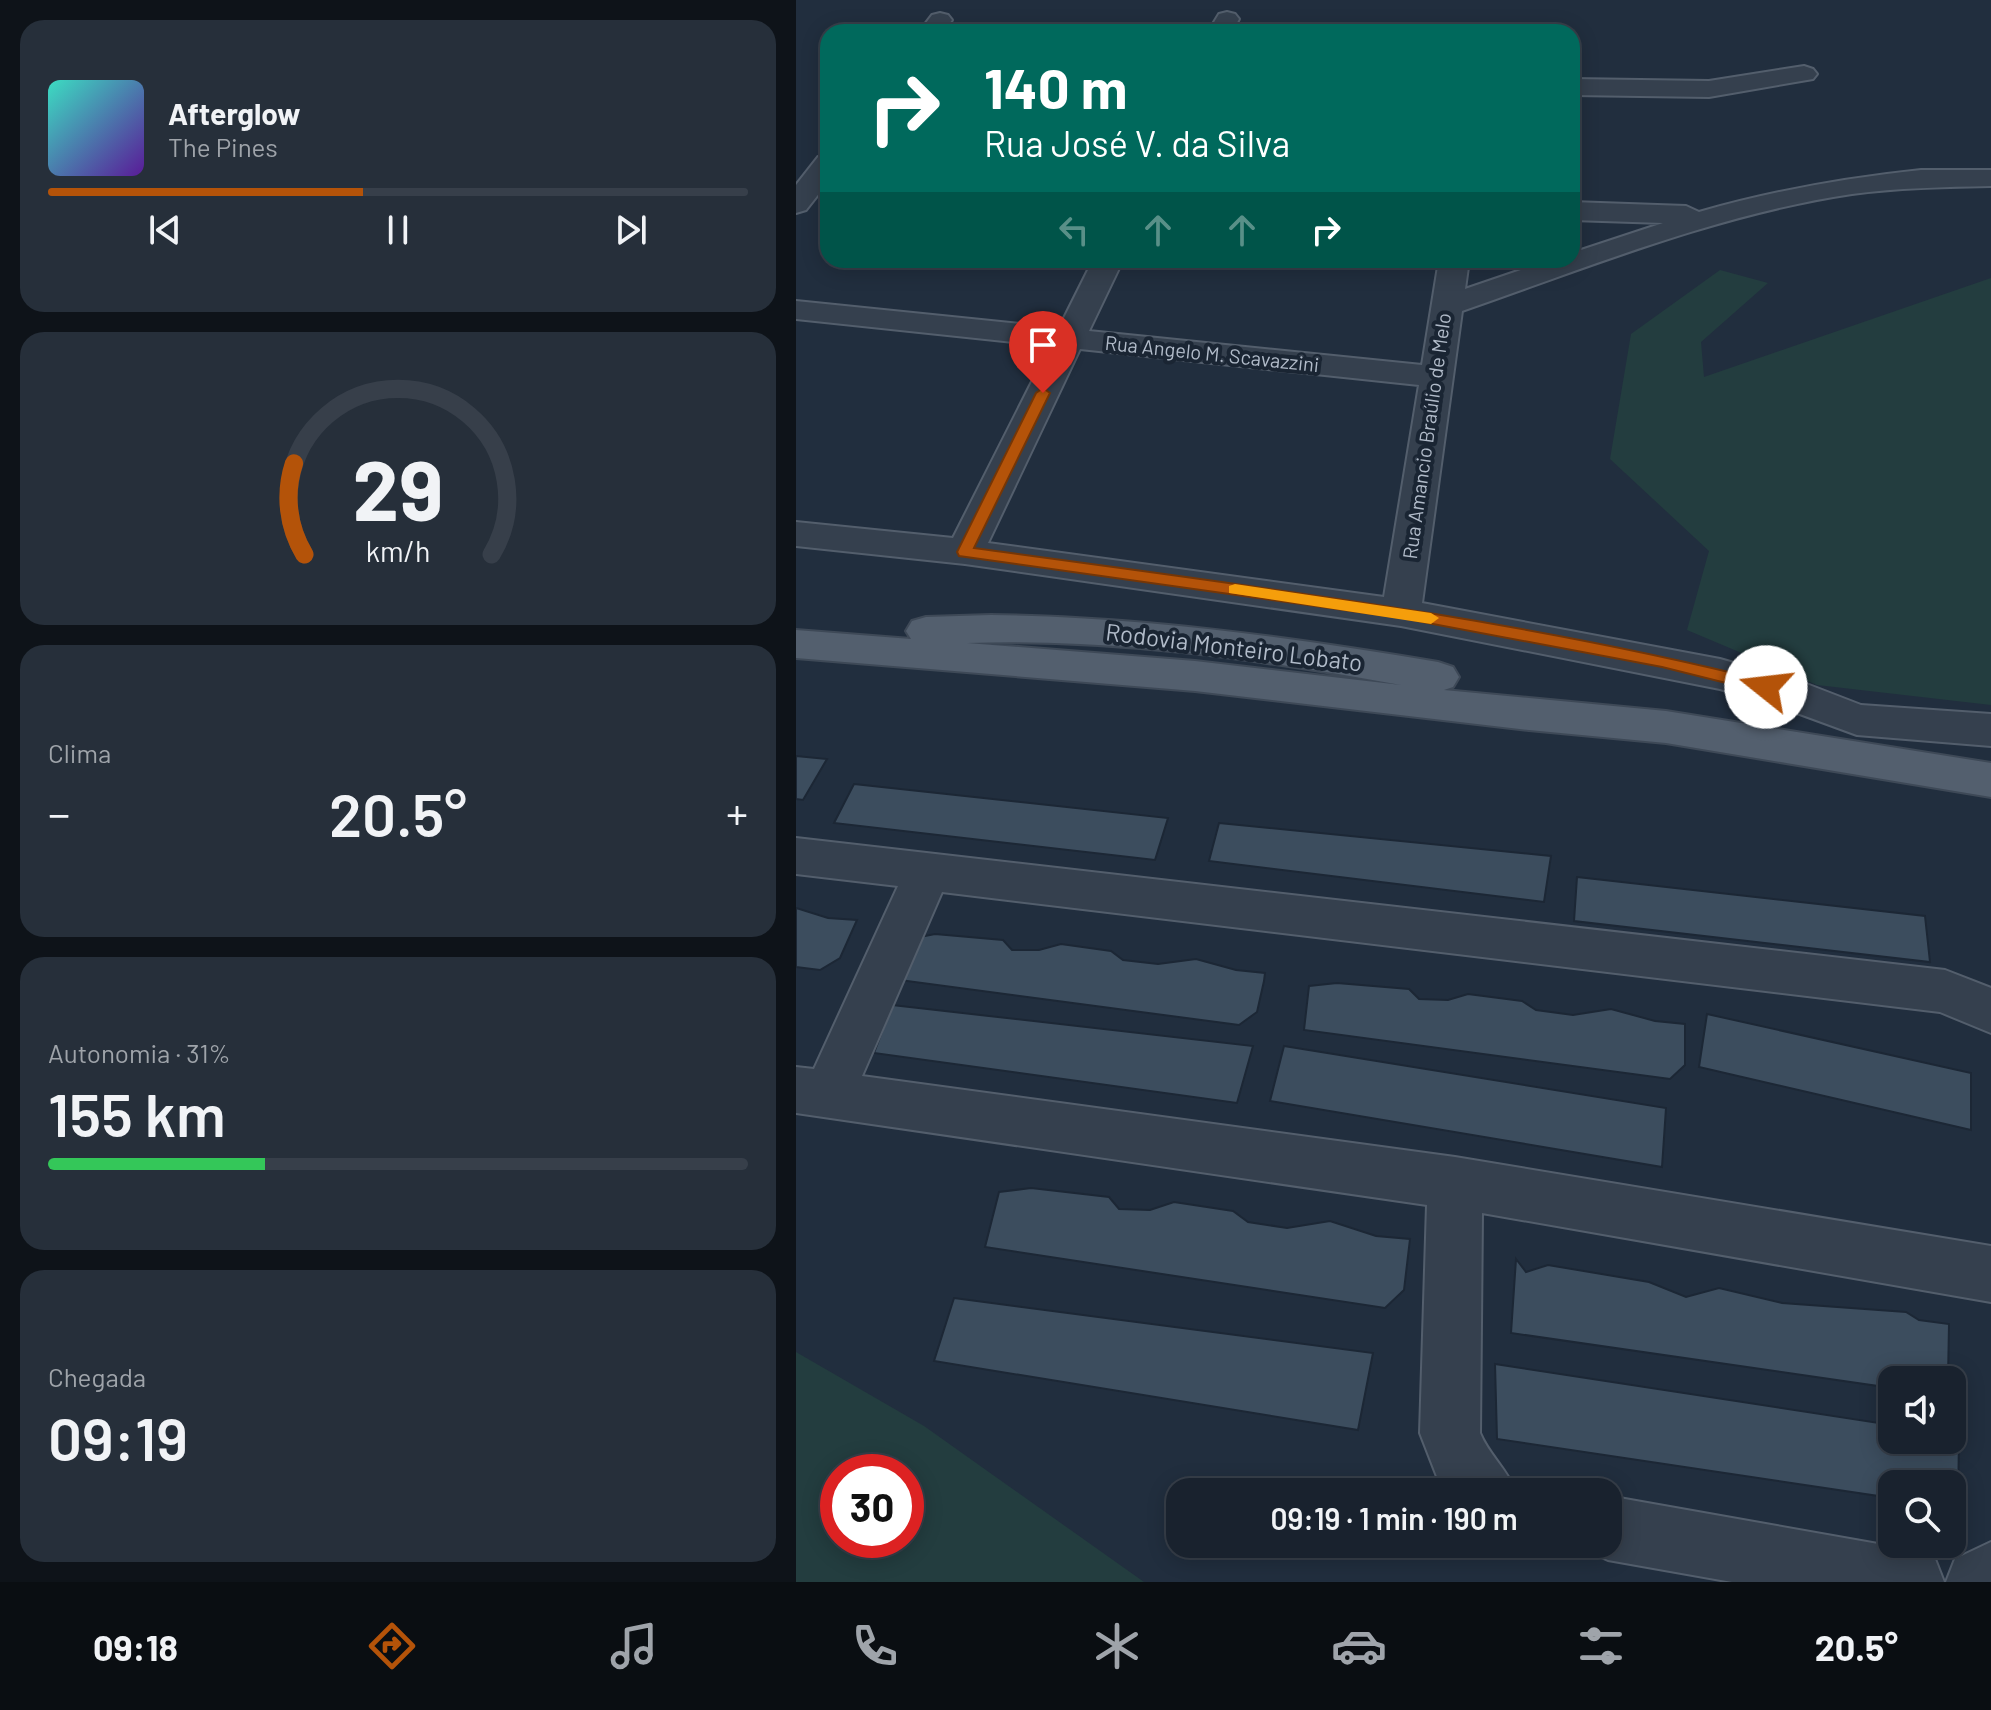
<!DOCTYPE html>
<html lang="pt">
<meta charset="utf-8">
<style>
:root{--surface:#19222e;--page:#262f3a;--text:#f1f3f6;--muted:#9fa4aa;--line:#373f4a;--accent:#b45309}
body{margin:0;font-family:Barlow,sans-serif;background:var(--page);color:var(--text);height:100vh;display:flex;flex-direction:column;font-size:30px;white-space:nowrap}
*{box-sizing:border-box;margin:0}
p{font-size:26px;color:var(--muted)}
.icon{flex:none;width:44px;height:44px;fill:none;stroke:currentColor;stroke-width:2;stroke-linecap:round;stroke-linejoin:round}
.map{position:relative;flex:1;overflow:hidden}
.drawer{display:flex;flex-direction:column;gap:20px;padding:20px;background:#0e1319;width:796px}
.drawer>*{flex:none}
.banner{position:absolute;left:24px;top:24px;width:760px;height:244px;border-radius:24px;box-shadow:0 4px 20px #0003,0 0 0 2px var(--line);background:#00695c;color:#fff;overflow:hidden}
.controls{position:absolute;left:1082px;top:1366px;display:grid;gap:16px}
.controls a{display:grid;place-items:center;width:88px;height:88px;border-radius:16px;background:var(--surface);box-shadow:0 4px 20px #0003,0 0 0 2px var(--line);font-size:40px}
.speed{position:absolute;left:24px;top:1454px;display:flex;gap:16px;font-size:40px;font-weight:700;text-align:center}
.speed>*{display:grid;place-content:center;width:104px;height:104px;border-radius:50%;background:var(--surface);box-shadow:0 4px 20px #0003,0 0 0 2px var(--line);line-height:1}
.speed .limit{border:12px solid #d22;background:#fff;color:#111}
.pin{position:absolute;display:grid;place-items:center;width:68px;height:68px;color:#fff;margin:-82px -34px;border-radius:50% 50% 50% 0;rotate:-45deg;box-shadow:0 0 8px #0007}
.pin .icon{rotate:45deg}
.me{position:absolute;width:88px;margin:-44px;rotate:286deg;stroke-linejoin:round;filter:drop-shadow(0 0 6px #0008)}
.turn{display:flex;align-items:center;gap:28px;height:168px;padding:0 32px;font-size:36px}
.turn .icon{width:104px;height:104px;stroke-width:2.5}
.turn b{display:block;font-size:56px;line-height:68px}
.lanes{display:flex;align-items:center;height:76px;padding:0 32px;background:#0003;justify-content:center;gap:40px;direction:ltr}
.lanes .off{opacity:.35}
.big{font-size:60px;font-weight:600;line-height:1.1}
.drawer .widget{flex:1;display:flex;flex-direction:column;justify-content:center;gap:12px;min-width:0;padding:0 28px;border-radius:24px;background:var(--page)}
.drawer .dial{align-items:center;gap:0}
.dial svg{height:208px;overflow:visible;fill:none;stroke:var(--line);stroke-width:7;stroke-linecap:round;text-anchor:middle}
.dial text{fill:var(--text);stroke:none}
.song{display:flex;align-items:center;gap:24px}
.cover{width:96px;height:96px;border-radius:12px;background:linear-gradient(135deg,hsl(170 70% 55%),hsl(270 70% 35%))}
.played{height:8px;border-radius:4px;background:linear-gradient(90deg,var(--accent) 45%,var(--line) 45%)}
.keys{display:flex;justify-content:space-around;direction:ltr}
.heat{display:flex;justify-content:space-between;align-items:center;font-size:44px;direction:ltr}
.charge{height:12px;border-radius:6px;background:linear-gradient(90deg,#34c759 31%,var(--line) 0)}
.trip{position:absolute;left:370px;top:1478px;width:456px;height:80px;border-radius:24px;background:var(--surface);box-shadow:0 4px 20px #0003,0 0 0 2px var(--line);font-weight:600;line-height:80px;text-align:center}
.tabs{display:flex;height:128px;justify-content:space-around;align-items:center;background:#0a0e12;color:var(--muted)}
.tabs .icon{width:56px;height:56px}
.tabs .current{color:var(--accent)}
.tabs b{font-size:36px;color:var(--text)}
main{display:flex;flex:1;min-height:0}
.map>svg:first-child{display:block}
.green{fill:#233d3f;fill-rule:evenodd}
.building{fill:#3c4d5e;stroke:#1c2735;stroke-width:2}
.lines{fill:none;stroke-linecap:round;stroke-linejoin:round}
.minor-casing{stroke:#535e6c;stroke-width:4}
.major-casing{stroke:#3e4957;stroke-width:4}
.minor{fill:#35404e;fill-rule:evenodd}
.major{fill:#535f6e;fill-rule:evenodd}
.route{fill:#b45309;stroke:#753606;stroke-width:2}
.slow{fill:#f59e0b}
.labels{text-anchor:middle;stroke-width:8;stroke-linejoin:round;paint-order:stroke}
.far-street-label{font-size:20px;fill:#b1bbc9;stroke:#1a2533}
.street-label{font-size:24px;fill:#b1bbc9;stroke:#1a2533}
</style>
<main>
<section class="drawer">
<div class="widget">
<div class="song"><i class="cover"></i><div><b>Afterglow</b><p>The Pines</p></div></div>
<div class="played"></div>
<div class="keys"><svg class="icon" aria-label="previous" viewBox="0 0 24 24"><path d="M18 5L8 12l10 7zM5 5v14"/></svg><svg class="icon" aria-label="pause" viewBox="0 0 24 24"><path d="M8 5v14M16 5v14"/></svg><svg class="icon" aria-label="next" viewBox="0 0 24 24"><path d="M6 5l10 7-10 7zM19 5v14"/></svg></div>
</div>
<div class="widget dial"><svg viewBox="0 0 100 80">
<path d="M14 69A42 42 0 1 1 86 69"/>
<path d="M14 69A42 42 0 0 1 10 34" stroke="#b45309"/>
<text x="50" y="56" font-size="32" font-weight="700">29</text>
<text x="50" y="72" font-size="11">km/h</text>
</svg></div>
<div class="widget"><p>Clima</p>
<div class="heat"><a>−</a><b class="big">20.5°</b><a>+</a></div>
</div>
<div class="widget"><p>Autonomia · 31%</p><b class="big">155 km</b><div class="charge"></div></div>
<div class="widget"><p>Chegada</p><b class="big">09:19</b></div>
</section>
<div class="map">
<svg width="1195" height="1582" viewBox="0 0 1195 1582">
<rect width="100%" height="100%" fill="#212e3e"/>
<g class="green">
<polygon points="924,270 972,283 905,342 908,377 1195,278 1195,705 1021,685 891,630 913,551 814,459 835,334"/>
<path d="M 0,1352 L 128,1426 L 348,1582 L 0,1582 ZM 42,1472 L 110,1472 L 110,1540 L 42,1540 Z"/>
</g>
<g class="building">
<polygon points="0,756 31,759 7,800 0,799"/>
<polygon points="58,784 372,818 359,860 38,823"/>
<polygon points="423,823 755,856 748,902 413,861"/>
<polygon points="781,877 1129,916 1134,962 778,921"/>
<polygon points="0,908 32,918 61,920 44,958 24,970 0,967"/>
<polygon points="139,934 207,940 216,950 243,950 265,944 315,951 327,960 362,964 400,959 440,970 469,973 468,981 461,1012 443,1025 96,979 124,937"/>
<polygon points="541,983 613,989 623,999 652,1000 672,994 726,1001 740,1010 777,1015 815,1009 859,1021 889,1024 889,1065 874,1079 508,1030 513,986"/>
<polygon points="96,1005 457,1046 441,1103 78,1053"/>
<polygon points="911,1014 1175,1073 1175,1130 903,1067"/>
<polygon points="488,1046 870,1108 866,1167 474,1101"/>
<polygon points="235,1188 313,1197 323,1209 354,1210 378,1202 437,1211 452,1222 491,1228 534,1221 580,1236 614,1239 608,1290 589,1308 189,1247 203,1192"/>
<polygon points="720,1259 730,1272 752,1265 853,1282 890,1297 923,1288 986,1303 1110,1312 1123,1320 1153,1324 1152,1380 1096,1380 1096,1388 715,1333"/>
<polygon points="158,1298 577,1353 562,1430 138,1361"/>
<polygon points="699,1364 1096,1425 1096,1440 1156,1440 1156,1434 1163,1435 1162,1508 1156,1507 1156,1484 1096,1484 1096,1498 701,1439"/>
</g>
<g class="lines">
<g class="minor-casing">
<g id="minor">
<polygon points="431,12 439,14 443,19 436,32 412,32 423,14"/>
<polygon points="144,13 152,15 156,20 147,32 123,32 136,15"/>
<polygon points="1008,66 1017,69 1021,74 1017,79 913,97 776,95 776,79 913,81"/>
<polygon points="32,155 32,182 10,210 0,213 0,185 22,157"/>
<path d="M 1125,170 L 1195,170 L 1195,186 C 1148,187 1102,188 1056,194 C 922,214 793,267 666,311 L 626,603 L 924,659 L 1008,683 L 1065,705 L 1195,714 L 1195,746 L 1061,735 L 979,705 L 924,689 L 605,626 L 169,564 L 0,546 L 0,522 L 157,538 L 254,346 L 0,319 L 0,301 L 263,328 L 297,260 L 327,260 L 293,331 L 626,365 L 643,260 L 673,260 L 669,289 L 754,260 L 776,260 L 776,253 L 867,223 L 776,220 L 776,202 L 890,206 L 903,212 C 976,191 1049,178 1125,170 ZM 284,349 L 623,385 L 588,597 L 192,543 Z"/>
<path d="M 0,838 L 1149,970 L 1195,988 L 1195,1033 L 1144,1012 L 146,892 L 66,1076 L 659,1157 L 1195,1246 L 1195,1302 L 686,1213 L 684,1433 C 693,1455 711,1469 720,1492 L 647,1492 L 624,1433 L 631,1205 L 0,1113 L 0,1067 L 18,1069 L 102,886 L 0,874 Z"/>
<polygon points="812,1496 1116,1550 1139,1559 1148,1582 936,1582 812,1560 790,1550 787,1544 812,1544"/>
<polygon points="1195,1542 1195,1582 1150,1582 1159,1559"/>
</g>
</g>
<g class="major-casing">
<path id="major" d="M 195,615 C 346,617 493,637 642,662 L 657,667 L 663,677 L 657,687 L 648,690 L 870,711 L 1195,763 L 1195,797 L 870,743 L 733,730 L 399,691 L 0,658 L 0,630 L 115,639 L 110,631 L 116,621 L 130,617 ZM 171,643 C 316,638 462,659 605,685 L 399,661 Z"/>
</g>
<use href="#minor" class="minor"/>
<use href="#major" class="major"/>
</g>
<path class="route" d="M 247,388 L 254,393 L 178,548 C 444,585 710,616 970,681 L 979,687 L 970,693 L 866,667 L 605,618 L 163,556 L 161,552 L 240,393 Z"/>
<polygon class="slow" points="439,584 635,613 643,618 635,624 433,593 433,586"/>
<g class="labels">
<g class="far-street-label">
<text transform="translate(416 354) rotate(6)" y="7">Rua Angelo M. Scavazzini</text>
<text transform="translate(631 436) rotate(-82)" y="7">Rua Amancio Braúlio de Melo</text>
</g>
<g class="street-label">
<text transform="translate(438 648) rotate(7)" y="8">Rodovia Monteiro Lobato</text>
</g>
</g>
</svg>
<div class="controls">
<a><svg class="icon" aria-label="sound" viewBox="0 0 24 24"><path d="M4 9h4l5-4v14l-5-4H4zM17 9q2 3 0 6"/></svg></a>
<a><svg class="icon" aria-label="search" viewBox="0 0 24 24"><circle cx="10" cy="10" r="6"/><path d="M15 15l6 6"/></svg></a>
</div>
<div class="speed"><div class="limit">30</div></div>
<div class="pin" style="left:247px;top:393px;background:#d93025"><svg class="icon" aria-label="arrive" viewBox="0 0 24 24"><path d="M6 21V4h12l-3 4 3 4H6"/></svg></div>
<svg class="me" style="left:970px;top:687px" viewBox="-20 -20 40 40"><circle r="19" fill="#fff"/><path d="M0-13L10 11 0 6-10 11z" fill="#b45309"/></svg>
<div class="trip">09:19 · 1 min · 190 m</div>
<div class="banner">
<div class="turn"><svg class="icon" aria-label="right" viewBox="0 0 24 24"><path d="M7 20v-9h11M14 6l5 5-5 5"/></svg><div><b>140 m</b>Rua José V. da Silva</div></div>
<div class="lanes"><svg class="icon off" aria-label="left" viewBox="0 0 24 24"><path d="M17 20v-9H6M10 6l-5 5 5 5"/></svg><svg class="icon off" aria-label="ahead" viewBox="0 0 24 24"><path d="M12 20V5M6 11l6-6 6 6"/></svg><svg class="icon off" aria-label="ahead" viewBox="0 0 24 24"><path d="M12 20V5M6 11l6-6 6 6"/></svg><svg class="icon" aria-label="right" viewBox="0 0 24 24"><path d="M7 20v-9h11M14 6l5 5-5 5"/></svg></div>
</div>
</div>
</main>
<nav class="tabs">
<b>09:18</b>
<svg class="icon current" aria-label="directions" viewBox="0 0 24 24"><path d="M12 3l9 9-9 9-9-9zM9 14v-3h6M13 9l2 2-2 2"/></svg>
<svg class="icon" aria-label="music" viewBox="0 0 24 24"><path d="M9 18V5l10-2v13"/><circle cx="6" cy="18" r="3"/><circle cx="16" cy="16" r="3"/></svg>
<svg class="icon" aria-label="phone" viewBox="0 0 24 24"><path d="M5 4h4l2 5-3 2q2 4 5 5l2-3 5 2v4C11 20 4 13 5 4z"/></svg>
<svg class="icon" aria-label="climate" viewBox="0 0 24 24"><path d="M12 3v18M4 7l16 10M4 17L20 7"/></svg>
<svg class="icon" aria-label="car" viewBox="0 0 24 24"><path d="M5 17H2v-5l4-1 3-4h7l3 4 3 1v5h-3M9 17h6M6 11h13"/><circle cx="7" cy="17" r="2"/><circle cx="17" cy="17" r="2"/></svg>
<svg class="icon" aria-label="filters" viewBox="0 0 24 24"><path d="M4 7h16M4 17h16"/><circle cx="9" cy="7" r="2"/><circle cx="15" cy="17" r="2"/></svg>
<b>20.5°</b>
</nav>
